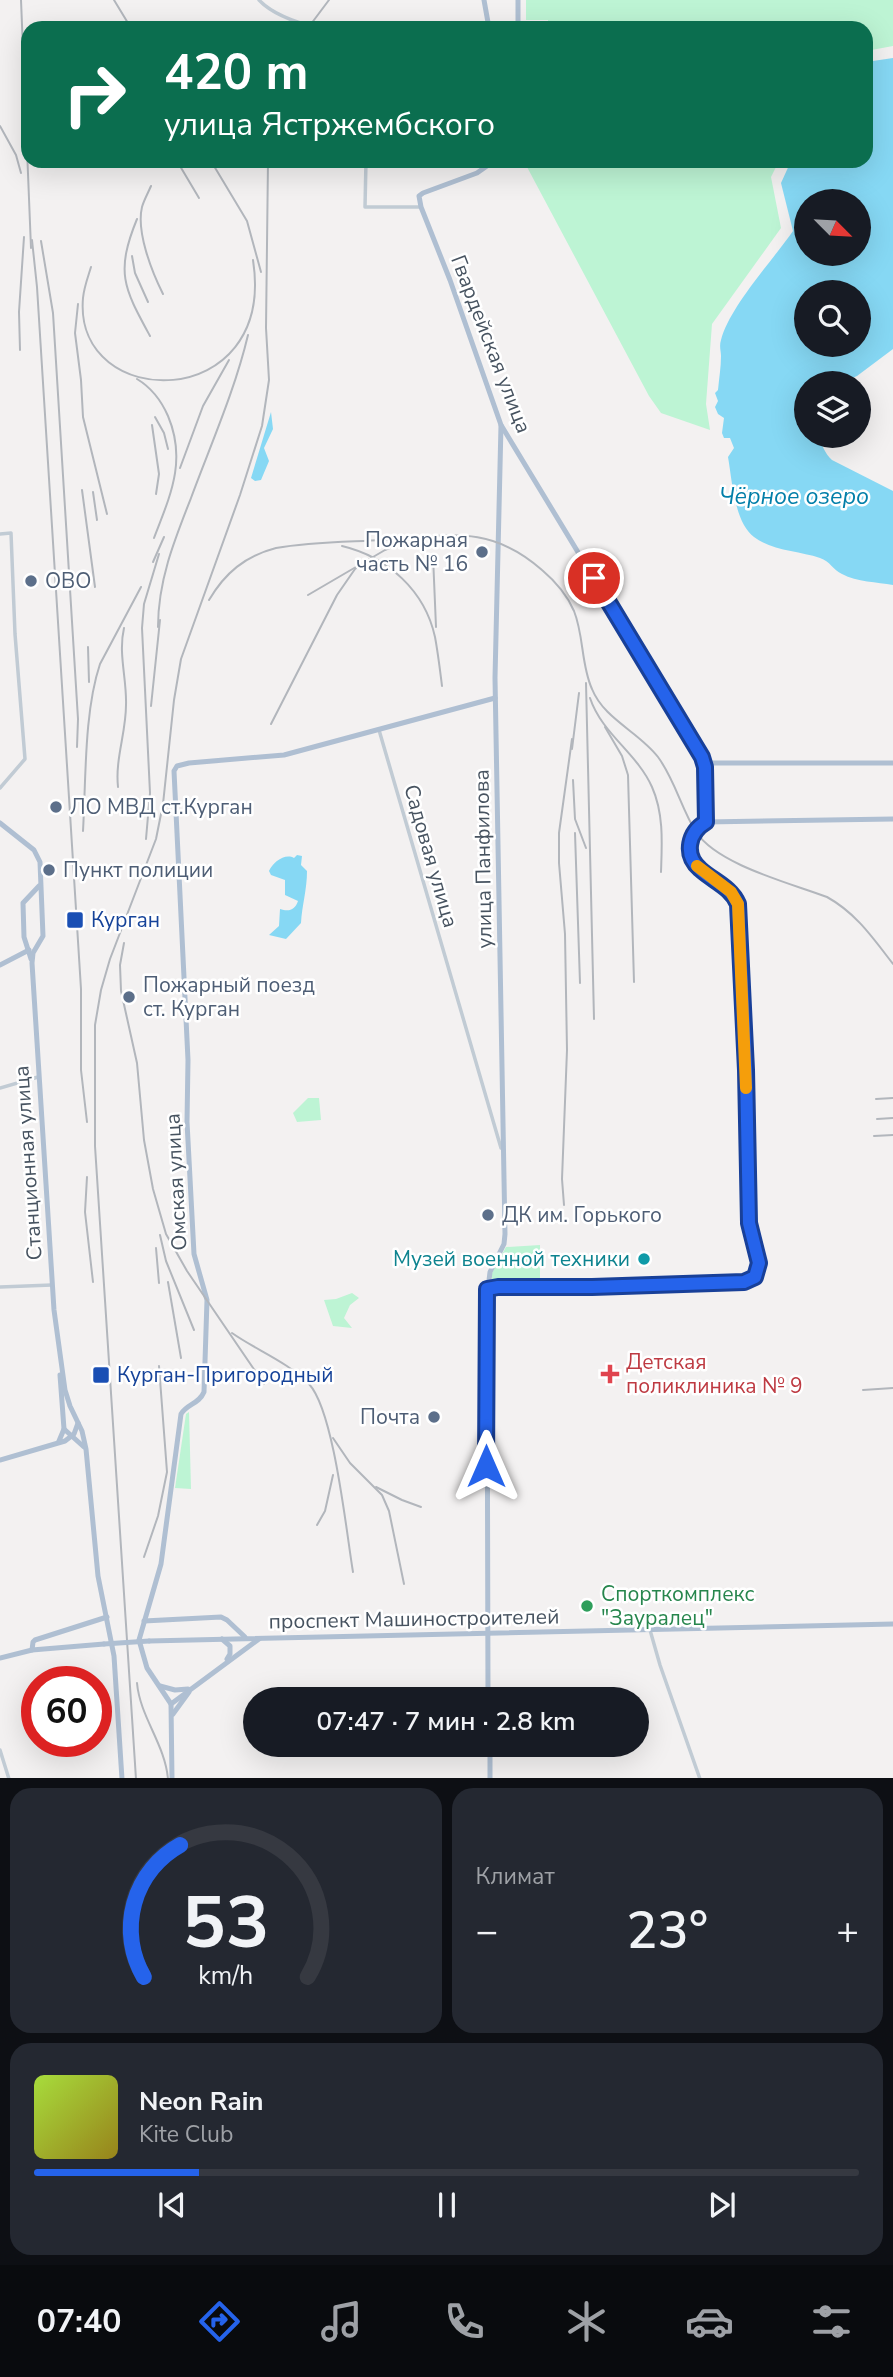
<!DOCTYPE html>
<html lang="ru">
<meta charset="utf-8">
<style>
:root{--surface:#171b24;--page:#242831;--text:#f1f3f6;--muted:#9ea1a6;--line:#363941;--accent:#2563eb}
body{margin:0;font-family:"Nunito Sans",sans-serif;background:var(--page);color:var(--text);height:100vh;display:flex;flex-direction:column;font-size:26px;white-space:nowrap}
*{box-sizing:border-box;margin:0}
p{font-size:23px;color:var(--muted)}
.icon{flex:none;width:38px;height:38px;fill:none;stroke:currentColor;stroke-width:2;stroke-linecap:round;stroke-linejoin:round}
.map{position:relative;height:1778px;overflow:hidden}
.sheet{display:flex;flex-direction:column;gap:10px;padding:10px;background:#0d0f14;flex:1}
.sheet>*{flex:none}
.guide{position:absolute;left:21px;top:21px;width:852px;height:147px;border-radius:21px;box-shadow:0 7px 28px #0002;background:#0b6e4f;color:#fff;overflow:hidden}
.needle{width:46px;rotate:114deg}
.buttons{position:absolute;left:794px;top:189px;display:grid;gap:14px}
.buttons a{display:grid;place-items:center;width:77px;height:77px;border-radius:50%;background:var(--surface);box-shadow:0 7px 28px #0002;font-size:35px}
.speed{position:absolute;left:21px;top:1666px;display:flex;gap:14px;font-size:35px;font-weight:700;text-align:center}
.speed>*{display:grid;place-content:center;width:91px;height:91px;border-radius:50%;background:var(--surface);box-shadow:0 7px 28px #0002;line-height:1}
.speed .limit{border:10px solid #d22;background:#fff;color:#111}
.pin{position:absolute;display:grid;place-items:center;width:60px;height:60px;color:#fff;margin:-30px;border:4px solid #fff;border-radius:50%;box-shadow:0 2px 7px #0007}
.me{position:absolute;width:77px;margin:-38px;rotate:0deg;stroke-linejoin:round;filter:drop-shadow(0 0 5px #0008)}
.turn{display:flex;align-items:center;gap:24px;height:147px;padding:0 28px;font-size:32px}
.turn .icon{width:91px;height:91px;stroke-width:2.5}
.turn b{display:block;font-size:49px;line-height:60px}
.big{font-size:52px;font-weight:600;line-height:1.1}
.sheet .card{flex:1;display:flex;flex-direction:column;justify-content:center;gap:10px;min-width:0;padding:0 24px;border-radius:21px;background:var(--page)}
.sheet .dial{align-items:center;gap:0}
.dial svg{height:182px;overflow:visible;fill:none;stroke:var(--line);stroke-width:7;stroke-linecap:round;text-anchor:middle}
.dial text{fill:var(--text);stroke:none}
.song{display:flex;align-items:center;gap:21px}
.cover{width:84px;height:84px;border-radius:10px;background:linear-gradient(135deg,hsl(80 70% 55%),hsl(50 70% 35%))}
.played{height:7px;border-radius:4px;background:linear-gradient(90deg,var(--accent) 20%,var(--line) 20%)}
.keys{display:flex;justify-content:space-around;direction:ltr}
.heat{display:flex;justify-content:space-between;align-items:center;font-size:38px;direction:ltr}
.sheet .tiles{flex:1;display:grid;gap:10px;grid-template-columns:1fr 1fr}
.card:last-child{grid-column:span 2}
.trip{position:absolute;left:243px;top:1687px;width:406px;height:70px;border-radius:35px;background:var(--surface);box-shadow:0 7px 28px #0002;font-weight:600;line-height:70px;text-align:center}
.menu{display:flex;height:112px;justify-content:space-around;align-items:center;background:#090b0e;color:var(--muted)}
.menu .icon{width:49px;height:49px}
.menu .selected{color:var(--accent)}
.menu b{font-size:32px;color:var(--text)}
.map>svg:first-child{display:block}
.green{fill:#bdf4d4}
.water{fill:#86d8f4;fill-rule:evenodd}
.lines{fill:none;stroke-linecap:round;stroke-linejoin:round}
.minor{stroke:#c1cbd4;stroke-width:3.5}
.major{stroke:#afbfd2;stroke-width:5}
.rail{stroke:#b2b6bc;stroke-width:2}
.major-bridge{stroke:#afbfd2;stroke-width:5}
.route-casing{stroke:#184099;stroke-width:18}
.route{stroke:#2563eb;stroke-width:12}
.slow{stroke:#f59e0b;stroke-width:12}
.service-dot{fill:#5c6f8a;stroke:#fff;stroke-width:2.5}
.transit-dot{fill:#1a4fb4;stroke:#fff;stroke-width:2.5}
.culture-dot{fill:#0f9aa8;stroke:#fff;stroke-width:2.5}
.health-dot{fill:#e0444e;stroke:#fff;stroke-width:2.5}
.leisure-dot{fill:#2e9e5b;stroke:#fff;stroke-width:2.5}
.labels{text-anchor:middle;stroke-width:5;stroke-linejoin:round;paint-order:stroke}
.street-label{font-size:21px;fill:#475360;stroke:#fff}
.service-label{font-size:21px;fill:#4e5e75;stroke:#fff;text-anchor:start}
.transit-label{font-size:21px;fill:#164399;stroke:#fff;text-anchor:start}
.culture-label{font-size:21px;fill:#0d838f;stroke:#fff;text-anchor:end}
.health-label{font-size:21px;fill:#be3a42;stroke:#fff;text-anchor:start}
.leisure-label{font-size:21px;fill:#27864d;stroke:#fff;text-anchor:start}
.water-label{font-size:23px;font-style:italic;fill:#027fa9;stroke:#fff}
</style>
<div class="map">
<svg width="893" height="1779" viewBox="0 0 893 1779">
<rect width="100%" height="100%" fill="#f3f1f1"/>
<g class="green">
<polygon points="526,0 893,0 893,46 866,51 866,28 548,28 548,20 526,20"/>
<polygon points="527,161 779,161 771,177 781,228 712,324 706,404 710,430 661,413 649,396 527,167"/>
<polygon points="308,1098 319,1098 321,1120 297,1122 293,1113"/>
<polygon points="540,1245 540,1287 492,1286 492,1273 506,1247"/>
<polygon points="352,1293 359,1298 350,1305 344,1318 352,1328 333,1326 324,1300 336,1299"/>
<polygon points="189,1412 191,1489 175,1488 186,1414"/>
</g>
<g class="water">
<path d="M 893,58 L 893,349 L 857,376 L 841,383 L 807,383 L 807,416 L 804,416 L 803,420 L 807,423 L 807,436 L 816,436 C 823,444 824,453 832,460 L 893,491 L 893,585 C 877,582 857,582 842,574 C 833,570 830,561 820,558 C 799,551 772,551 754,537 C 734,522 732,479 728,457 L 734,448 L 730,438 L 724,438 L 722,433 L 724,418 L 718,414 L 715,407 L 718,401 L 715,393 L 718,390 C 719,379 721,367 721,356 C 721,351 719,346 721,340 C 730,306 773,260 793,231 L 781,183 L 791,161 L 866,161 L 866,62 ZM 807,201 L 859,201 L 859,254 L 807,254 ZM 807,292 L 859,292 L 859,345 L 807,345 Z"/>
<polygon points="271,412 273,429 264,448 269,461 261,480 255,481 251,478"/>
<path d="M 297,855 L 302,856 L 301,865 L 307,871 C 307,890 302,905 301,923 L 286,939 L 269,935 L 279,926 L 280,909 C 289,912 295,910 298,901 L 285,895 L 285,880 L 271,875 L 269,871 C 273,862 285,853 294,858 Z"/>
</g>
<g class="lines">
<g class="minor">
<path d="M 259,0 C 273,15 298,23 318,28"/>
<polyline points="366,161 365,207 421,207"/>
<polyline points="0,534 11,533 15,634 25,759 0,788"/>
<polyline points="379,730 501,1148"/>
<polyline points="0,1088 38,1077"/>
<polyline points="0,1287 52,1285"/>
<polyline points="650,1630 660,1665 700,1779"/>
<polyline points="0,1750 9,1779"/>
</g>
<g class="major">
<polyline points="484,0 489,28"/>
<polyline points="518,28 518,0"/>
<polyline points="494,161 477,173 423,193 419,196 421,207 450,280 501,425 702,757 705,767 706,822"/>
<polyline points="705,767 711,763 893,763"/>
<polyline points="706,822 893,819"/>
<polyline points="0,823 34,850 40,862 43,936 33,953 32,963 54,1310 65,1390 70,1406 82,1431 86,1449 98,1576 114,1656 122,1779"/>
<polyline points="31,959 24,937 23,903 39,886"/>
<polyline points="0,965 29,950"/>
<path d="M 487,1289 L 498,1287 L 592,1287 L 744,1282 C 771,1277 752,1240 749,1223 L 739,909 C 735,888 715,882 700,870 C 684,855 689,832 706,822"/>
<polyline points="64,1429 84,1447"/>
<polyline points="59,1441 64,1429 60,1375"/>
<polyline points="0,1460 65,1441 74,1434 78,1423"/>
<polyline points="144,1621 221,1617 227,1620 245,1637"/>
<polyline points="222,1639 230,1646 230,1654 227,1659"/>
<polyline points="149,1641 893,1624"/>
<polyline points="32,1650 33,1642 35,1640 107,1617"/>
<polyline points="0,1658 32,1650 104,1644"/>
<polyline points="160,1686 175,1690 188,1689"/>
<polyline points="488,1699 487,1297 490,1272 504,1244 505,1234 495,678 501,425"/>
<polyline points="171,1704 259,1639"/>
<polyline points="173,1714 189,1692"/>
<polyline points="490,1745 490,1779"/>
<path d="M 172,1779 L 171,1704 L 147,1668 L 139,1640 L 161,1564 L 181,1414 C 187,1404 199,1404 204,1392 L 207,1300 L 194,1254 L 187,1122 L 188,1060 L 174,771 L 177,766 L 189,763 L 284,755 L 495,698"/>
</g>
<g class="rail">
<polyline points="21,0 31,248"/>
<polyline points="114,0 131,28"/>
<polyline points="308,28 329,0"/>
<polyline points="0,126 16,155 21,173"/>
<polyline points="177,161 199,198"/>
<polyline points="211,161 247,221 261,272"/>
<path d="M 151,186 C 148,193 144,200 142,207 C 136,232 152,272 163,294"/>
<path d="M 137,219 C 115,273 124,288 150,336"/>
<polyline points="32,240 37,287 81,989 81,1070 87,1122"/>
<polyline points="41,241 53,313 78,719 77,747"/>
<polyline points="132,256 135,273 148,302"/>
<path d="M 91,267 C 88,277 84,287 83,298 C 73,413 277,414 253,260"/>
<polyline points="78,304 75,333 81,380 83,417 107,514"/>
<polyline points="20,350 19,312 24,237"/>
<path d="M 137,379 C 152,388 161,400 168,416 C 187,461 170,496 154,538"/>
<polyline points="155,417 164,433 168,449"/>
<polyline points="152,425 159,474 156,494"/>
<polyline points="180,468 203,406 229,360"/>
<polyline points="82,490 95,587"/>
<polyline points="93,492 97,520"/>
<path d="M 342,546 C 388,557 425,591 435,637 C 438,653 440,670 442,686"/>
<polyline points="433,556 436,627"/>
<polyline points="153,562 164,537"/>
<polyline points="308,595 385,550 401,543"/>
<path d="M 209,600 C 225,573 245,556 276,548 C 310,542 347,542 382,540 C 446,536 489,523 542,570 C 555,581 567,595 574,611 C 584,636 581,665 592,689 C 604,719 639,732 658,757 C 675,780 681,808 696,832 C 718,865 790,883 827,897 C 856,913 873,938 893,964"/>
<path d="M 158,627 C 158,581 174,541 191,498 C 211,444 235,390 248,335"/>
<polyline points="88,647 89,682"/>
<polyline points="586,683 594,1019"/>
<path d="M 590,698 C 602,734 637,753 652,787 C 664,814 662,844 661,872"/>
<polyline points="151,706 160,620"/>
<polyline points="271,724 337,595 355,569 366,561"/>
<polyline points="605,727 622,756 628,775 634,982"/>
<polyline points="572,749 579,693"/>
<polyline points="573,780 575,819 586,848"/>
<path d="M 118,787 C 115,759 126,733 126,705 C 127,679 118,654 124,628"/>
<path d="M 83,831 C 86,779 84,712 100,664 L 141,587"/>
<polyline points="575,833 580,983"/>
<polyline points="146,839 150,793 142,628 144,604 159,554"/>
<polyline points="124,943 120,965 121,991 137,1063 144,1140 153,1189 166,1234 187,1271 264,1384"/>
<polyline points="876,1099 893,1098"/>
<polyline points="877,1119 893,1118"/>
<polyline points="874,1136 893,1135"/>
<polyline points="87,1177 85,1212 93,1282"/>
<polyline points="564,1205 562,1179 567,1050 565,934 559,863 559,833 572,739"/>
<polyline points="160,1235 166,1261 194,1330"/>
<polyline points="156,1248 159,1283"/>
<polyline points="168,1282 181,1358"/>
<path d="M 232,1333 C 256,1350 288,1362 309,1384 C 334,1411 346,1530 353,1572"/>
<polyline points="863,1390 893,1388"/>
<polyline points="333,1438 350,1463 382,1495 389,1511 404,1584"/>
<polyline points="376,1487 402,1500 421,1507"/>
<polyline points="317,1525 325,1511 333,1475"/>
<polyline points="144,1557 158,1516 167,1472 159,1366"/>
<path d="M 137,1683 C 140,1717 165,1744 168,1779"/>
<polyline points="136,1779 95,1146 95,1025 101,990 110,959 156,839 163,804 174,700 181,659 240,495 262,426 269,380 266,328 268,161"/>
</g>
<polyline class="major-bridge" points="104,1644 149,1641"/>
</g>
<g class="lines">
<g class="route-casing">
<path id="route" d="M 486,1466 L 487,1289 L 498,1287 L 592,1287 L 744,1282 L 755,1277 L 759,1263 L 749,1223 L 746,1070 L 738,904 C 731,887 713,881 700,869 C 683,854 689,832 706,822 L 705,767 L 702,757 L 594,578"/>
</g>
<use href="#route" class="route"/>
<polyline class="slow" points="697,866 731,892 738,904 746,1088"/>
</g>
<g class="service-dot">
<circle cx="482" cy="552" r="7"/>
<circle cx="31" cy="581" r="7"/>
<circle cx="56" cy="807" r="7"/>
<circle cx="49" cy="870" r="7"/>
<circle cx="129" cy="997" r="7"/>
<circle cx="488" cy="1215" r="7"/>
<circle cx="434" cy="1417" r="7"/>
</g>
<g class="transit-dot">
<rect x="66" y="911" width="18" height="18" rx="3.5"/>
<rect x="92" y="1366" width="18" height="18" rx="3.5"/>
</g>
<circle class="culture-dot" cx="644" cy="1259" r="7"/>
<path class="health-dot" d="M606.5 1363.5h7v7h7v7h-7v7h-7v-7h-7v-7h7z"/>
<circle class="leisure-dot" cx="587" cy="1606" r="7"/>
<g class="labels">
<g class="street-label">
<text transform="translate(491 344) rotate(69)" y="7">Гвардейская улица</text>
<text transform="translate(431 856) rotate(74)" y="7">Садовая улица</text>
<text transform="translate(483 859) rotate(-91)" y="7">улица Панфилова</text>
<text transform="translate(28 1163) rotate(-94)" y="7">Станционная улица</text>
<text transform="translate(176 1182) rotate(-93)" y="7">Омская улица</text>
<text transform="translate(414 1619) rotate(-1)" y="7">проспект Машиностроителей</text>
</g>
<g class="service-label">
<text x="468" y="547" text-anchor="end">Пожарная<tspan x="468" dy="24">часть № 16</tspan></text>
<text x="45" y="588">OBO</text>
<text x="70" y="814">ЛО МВД ст.Курган</text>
<text x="63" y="877">Пункт полиции</text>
<text x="143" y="992">Пожарный поезд<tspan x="143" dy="24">ст. Курган</tspan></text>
<text x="502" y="1222">ДК им. Горького</text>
<text x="420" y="1424" text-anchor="end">Почта</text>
</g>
<g class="transit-label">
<text x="91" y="927">Курган</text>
<text x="117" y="1382">Курган-Пригородный</text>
</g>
<g class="culture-label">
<text x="630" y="1266">Музей военной техники</text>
</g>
<g class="health-label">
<text x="626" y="1369">Детская<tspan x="626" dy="24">поликлиника № 9</tspan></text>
</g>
<g class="leisure-label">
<text x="601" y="1601">Спорткомплекс<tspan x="601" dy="24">"Зауралец"</tspan></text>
</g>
<g class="water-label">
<text x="794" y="504">Чёрное озеро</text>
</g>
</g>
</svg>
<div class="buttons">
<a><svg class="needle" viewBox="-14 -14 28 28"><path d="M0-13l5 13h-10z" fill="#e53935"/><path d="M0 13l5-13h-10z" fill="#9ea1a6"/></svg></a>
<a><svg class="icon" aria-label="search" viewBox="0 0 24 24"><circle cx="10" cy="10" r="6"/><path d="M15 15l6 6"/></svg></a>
<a><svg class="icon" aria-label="layers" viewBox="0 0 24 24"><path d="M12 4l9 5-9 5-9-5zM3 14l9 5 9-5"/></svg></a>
</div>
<div class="speed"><div class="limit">60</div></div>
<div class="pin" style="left:594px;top:578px;background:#d93025"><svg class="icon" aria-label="arrive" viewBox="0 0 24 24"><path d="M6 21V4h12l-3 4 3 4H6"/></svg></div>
<svg class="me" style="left:486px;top:1466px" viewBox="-20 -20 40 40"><path d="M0-17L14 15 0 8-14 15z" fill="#2563eb" stroke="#fff" stroke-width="4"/></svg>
<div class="trip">07:47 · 7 мин · 2.8 km</div>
<div class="guide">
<div class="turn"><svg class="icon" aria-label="right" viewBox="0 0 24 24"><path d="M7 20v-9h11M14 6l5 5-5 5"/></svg><div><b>420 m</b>улица Ястржембского</div></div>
</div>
</div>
<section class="sheet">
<div class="tiles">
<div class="card dial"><svg viewBox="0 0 100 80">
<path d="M14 69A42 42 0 1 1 86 69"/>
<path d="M14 69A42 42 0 0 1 30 11" stroke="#2563eb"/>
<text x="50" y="56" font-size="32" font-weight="700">53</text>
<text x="50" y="72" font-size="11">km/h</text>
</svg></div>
<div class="card"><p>Климат</p>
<div class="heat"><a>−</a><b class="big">23°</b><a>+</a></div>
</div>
<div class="card">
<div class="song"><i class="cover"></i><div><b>Neon Rain</b><p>Kite Club</p></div></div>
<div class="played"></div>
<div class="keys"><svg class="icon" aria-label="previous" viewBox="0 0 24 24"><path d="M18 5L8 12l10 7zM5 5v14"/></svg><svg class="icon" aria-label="pause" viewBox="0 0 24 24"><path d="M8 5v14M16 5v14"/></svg><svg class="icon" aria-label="next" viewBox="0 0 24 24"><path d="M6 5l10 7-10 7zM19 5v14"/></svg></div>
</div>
</div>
</section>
<nav class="menu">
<b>07:40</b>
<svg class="icon selected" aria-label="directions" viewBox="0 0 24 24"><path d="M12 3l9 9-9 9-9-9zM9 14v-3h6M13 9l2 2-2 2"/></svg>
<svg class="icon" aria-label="music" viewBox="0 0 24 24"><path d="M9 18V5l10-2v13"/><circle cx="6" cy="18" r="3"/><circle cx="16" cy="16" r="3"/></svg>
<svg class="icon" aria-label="phone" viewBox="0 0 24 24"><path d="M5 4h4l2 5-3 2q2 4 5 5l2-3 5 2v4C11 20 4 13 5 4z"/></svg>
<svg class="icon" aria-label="climate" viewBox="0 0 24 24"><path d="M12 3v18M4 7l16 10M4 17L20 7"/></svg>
<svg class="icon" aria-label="car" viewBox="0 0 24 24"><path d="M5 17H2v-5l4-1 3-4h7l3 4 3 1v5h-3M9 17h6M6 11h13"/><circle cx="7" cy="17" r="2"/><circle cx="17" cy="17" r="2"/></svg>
<svg class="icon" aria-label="filters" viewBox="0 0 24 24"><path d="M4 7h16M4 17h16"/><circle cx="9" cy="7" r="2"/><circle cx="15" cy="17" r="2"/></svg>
</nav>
